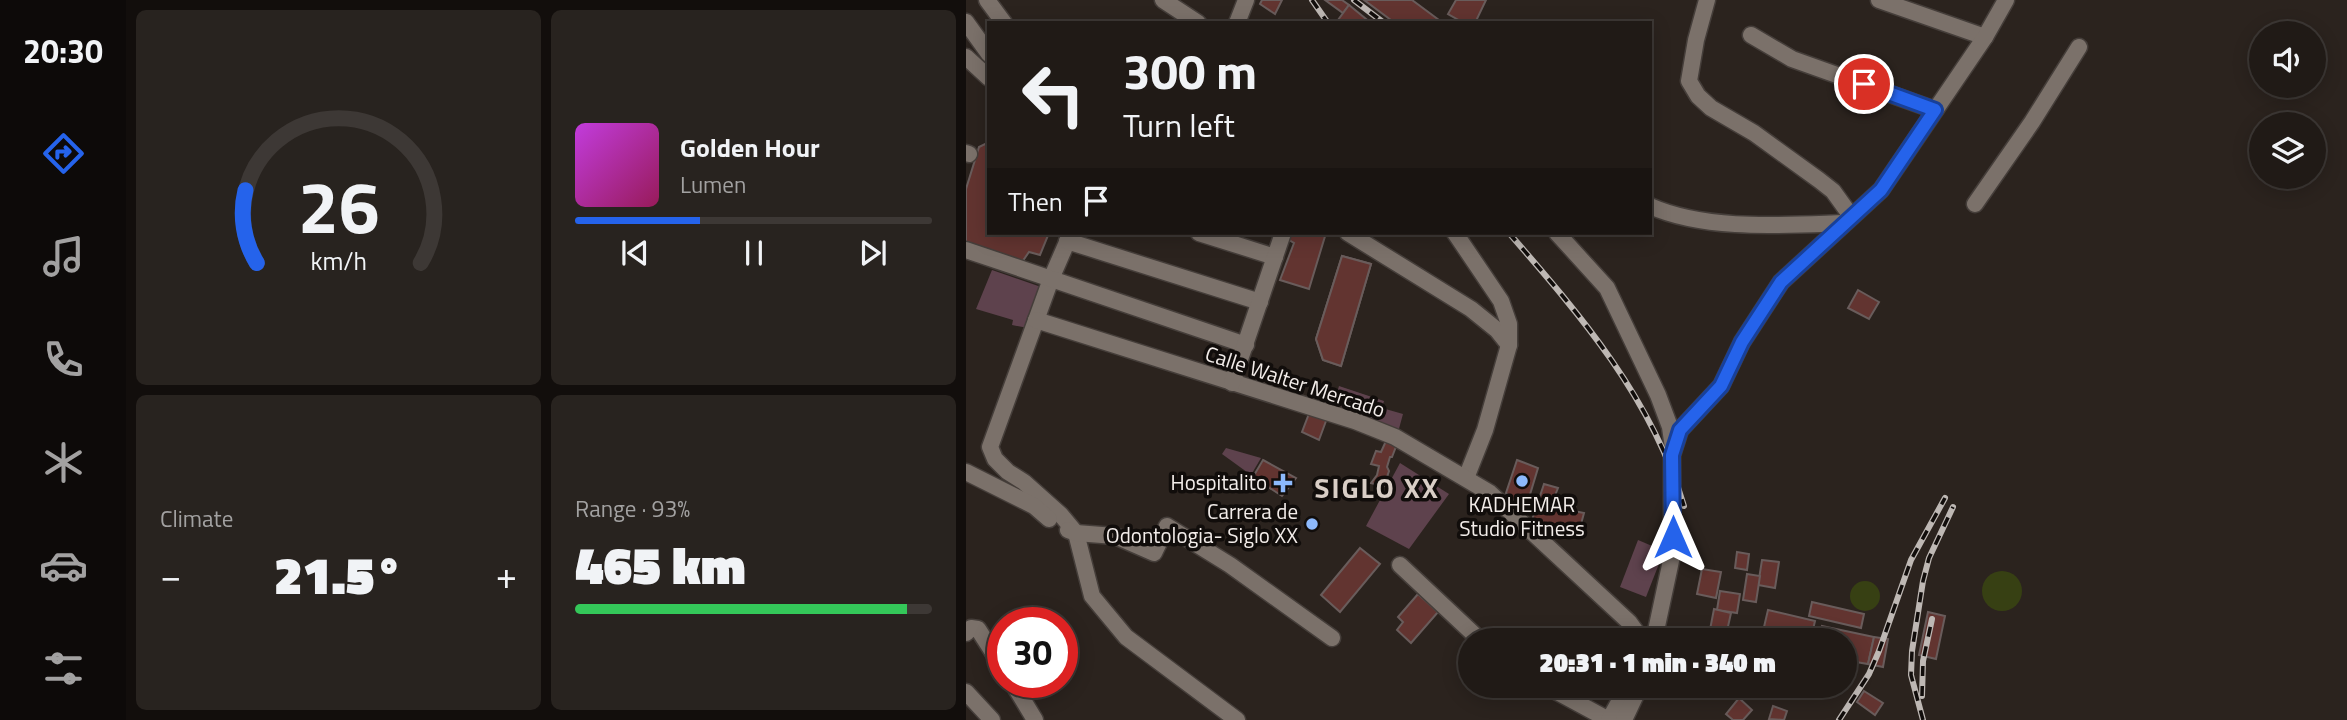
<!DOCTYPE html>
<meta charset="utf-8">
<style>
:root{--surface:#201a16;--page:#28231f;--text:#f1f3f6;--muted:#a2a1a1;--line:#3d3835;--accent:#2563eb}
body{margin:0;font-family:"Titillium Web",sans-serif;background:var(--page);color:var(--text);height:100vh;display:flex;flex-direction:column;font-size:26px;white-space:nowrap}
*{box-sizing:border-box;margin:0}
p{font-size:23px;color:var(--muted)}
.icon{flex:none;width:38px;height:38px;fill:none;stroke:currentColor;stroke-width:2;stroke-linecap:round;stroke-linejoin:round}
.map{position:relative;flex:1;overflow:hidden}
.panel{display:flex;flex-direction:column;gap:10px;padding:10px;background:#120e0c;width:840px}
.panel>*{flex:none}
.top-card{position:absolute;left:21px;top:21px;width:665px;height:214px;border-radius:0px;box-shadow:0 4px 18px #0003,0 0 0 2px var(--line);background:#201a16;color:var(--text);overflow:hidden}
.tools{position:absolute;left:1283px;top:21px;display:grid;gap:14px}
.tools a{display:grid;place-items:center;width:77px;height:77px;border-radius:50%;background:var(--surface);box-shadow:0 4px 18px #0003,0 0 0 2px var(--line);font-size:35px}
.speed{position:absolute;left:21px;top:607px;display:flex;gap:14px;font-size:35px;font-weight:700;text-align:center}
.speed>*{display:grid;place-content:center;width:91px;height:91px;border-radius:50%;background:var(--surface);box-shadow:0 4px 18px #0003,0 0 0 2px var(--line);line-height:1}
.speed .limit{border:10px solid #d22;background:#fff;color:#111}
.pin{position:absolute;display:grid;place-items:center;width:60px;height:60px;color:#fff;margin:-30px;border:4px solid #fff;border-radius:50%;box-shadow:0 2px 7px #0007}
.me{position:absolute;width:77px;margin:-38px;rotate:0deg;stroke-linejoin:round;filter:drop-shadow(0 0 5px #0008)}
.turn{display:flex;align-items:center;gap:24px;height:147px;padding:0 21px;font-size:32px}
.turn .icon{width:91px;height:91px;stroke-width:2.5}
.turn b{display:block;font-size:49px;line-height:60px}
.then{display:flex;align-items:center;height:66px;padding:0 21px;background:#0003;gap:14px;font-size:26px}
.big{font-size:52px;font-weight:800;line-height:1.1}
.panel .tile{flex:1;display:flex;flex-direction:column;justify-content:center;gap:10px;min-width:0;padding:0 24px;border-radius:10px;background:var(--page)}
.panel .dial{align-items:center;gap:0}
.dial svg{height:182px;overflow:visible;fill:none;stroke:var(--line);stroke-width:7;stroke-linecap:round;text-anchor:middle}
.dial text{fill:var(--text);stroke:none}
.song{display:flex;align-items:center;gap:21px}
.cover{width:84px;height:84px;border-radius:10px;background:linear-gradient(135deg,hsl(290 70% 55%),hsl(330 70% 35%))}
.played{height:7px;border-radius:4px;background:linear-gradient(90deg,var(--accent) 35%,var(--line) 35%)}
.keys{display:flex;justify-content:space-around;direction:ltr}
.heat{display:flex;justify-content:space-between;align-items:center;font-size:38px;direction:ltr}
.charge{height:10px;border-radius:5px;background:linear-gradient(90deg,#34c759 93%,var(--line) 0)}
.panel .tiles{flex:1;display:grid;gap:10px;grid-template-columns:repeat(2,1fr)}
.trip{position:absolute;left:492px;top:628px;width:399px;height:70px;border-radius:35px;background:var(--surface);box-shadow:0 4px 18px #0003,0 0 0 2px var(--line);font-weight:800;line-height:70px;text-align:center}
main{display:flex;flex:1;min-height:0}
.tabs{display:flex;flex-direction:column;width:126px;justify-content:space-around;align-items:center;background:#0d0a09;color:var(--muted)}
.tabs .icon{width:49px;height:49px}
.tabs .current{color:var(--accent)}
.tabs b{font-size:32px;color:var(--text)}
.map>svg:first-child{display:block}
.green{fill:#5e424d}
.water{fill:#374013}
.building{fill:#623430;stroke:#695c5b;stroke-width:2}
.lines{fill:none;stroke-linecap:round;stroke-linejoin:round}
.minor-casing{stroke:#453e3a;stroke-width:19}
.minor{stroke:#7b716a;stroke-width:16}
.rail-casing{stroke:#beb8b4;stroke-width:6}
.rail{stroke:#110d0b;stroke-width:3.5;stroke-dasharray:10;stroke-linecap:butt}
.route-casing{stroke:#184099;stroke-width:18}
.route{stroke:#2563eb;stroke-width:12}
.poi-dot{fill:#8db9fc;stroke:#110d0b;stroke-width:2.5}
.labels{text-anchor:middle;stroke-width:7;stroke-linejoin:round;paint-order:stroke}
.street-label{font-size:21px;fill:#f3edea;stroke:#110d0b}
.poi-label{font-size:21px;fill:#f3edea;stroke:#110d0b;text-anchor:end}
.district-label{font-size:28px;font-weight:bold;letter-spacing:2px;fill:#d9cec6;stroke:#110d0b}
</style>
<main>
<nav class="tabs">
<b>20:30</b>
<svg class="icon current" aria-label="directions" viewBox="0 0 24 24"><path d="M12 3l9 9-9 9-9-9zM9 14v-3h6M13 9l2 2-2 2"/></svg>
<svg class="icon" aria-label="music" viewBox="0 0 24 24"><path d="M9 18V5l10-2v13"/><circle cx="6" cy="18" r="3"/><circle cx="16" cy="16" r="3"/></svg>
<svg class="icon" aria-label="phone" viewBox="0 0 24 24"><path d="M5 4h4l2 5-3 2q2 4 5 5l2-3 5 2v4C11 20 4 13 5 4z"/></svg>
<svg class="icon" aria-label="climate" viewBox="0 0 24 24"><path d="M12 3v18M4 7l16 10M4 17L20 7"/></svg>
<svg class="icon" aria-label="car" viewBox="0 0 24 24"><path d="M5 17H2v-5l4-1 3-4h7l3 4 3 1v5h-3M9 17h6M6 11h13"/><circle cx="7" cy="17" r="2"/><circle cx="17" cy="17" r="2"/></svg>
<svg class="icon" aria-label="filters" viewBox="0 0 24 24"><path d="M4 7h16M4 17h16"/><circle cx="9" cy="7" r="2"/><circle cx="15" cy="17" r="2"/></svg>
</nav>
<section class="panel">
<div class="tiles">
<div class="tile dial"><svg viewBox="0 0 100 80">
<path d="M14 69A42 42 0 1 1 86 69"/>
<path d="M14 69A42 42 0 0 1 9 37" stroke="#2563eb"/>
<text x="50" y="56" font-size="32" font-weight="700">26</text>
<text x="50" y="72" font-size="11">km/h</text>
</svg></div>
<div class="tile">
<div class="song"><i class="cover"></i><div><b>Golden Hour</b><p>Lumen</p></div></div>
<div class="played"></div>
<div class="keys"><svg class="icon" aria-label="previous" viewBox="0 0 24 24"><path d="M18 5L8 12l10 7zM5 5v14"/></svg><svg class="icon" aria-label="pause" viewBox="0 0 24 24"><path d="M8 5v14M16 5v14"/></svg><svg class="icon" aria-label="next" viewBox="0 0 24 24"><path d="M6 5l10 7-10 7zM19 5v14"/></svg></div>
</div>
<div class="tile"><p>Climate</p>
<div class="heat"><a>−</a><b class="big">21.5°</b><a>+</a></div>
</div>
<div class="tile"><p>Range · 93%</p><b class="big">465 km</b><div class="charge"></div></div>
</div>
</section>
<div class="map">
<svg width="1381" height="720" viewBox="0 0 1381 720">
<rect width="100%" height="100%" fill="#2b231e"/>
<g class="green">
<polygon points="26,270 78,288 62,328 46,325 47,320 10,309"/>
<polygon points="373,386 418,401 416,408 437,414 431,436 366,411"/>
<polygon points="260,448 295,458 285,475 256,454"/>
<polygon points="434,463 483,494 443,549 400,526"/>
<polygon points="672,540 698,551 680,597 654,587"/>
</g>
<g class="water">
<circle cx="1036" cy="591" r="20"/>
<circle cx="899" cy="596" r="15"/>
</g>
<g class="building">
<polygon points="296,0 316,0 309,14 294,4"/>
<polygon points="359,0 376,0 383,5 377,13"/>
<polygon points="398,0 446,0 477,23 429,23"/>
<polygon points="490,0 520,0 509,23 498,23 482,14"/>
<polygon points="383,5 405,23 376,23 372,20"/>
<polygon points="23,142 23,233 83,233 74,255 63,252 56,262 0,244 0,189 13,147"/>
<polygon points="325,233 360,233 343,289 314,280 328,243 323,240"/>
<polygon points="376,256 405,264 375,366 357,360 350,339"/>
<polygon points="376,256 405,264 375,366 357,360 350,339"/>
<polygon points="892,290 913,302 903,319 882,308"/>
<polygon points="344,411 360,421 353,440 336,432"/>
<polygon points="420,441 431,444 426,457 424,457 421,467 423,471 418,486 405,483 411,475 413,466 405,464 410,451 415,452"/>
<polygon points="297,460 330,478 316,496 287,477"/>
<polygon points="551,460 572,468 559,511 540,493"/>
<polygon points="578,484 592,488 588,498 610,504 608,511 618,513 612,535 593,530 586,540 566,520"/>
<polygon points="394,548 414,564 374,612 355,595"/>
<polygon points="771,552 783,554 781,570 769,568"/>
<polygon points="796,560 813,562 809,588 792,585"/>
<polygon points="736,569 755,572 750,598 731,594"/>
<polygon points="781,574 794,576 790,602 777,600"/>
<polygon points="754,591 774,594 771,613 751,610"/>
<polygon points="452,594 472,612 445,643 431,630 437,622 432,617"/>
<polygon points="846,602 898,614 895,628 843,616"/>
<polygon points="748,609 765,613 759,640 742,640"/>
<polygon points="802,610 849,621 845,638 798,627"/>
<polygon points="962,612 979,616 970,659 953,655"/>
<polygon points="856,626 908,637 902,664 878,660 878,640 853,640"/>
<polygon points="908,637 922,639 917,667 902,664"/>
<polygon points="833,686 852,686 848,698 831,692"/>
<polygon points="898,691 917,703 909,715 891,702"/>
<polygon points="773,698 786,710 777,720 767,720 760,714"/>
<polygon points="807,706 821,711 818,720 803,719"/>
</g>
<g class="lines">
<g class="minor-casing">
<g id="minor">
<polyline points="21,0 38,23"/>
<polyline points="197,0 232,23"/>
<polyline points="741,0 730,40 723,81 732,96 745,108 788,133 853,180 867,191 885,216"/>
<polyline points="913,0 1019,37"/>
<polyline points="0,22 23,54"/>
<polyline points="271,23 280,0"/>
<polyline points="785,35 826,59 969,110"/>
<polyline points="0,57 23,78"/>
<polyline points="0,153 3,154"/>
<polyline points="1009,204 1066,122 1113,47"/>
<path d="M 684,206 C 740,231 818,225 878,223"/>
<polyline points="105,233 85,279 24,447 29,459 42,472 58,482 95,515 110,533 126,596 160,637 271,720"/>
<polyline points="233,233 309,257"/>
<polyline points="382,233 505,309 531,330 543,345"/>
<polyline points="489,233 535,301 543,324 543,345 519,430 500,478"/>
<polyline points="591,233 641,288 692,395 704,427 707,448"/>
<polyline points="101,241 294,302"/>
<polyline points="0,250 280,345"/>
<polyline points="70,320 389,421 429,437 524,493 663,622 671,633 672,640"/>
<polyline points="266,383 317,233"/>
<polyline points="0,472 68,506 83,519"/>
<polyline points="102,530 110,533 149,536 188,553 201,526 264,565 366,638"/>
<polyline points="434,565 514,640"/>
<polyline points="0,633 5,628 12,629 37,668"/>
<polyline points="688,640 706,556 706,455 714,430 755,386 776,342 815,282 915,190 1019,37 1040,0"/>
<polyline points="46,682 69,720"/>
<polyline points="580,686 643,720"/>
<polyline points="0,692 26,720"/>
<polyline points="643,720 662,686"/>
<polyline points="658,720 674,686"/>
</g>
</g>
<use href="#minor" class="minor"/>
<g class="rail-casing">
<g id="rail">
<polyline points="346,0 362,23"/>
<polyline points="388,0 418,23"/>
<path d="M 543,233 C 615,316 686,398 718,506"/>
<polyline points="956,696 957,661 966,619"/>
<polyline points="873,720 903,674 913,651 945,560 979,498"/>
<polyline points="957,720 945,675 946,651 957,581 963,558 987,507"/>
</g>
</g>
<use href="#rail" class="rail"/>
</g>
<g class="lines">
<g class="route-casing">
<polyline id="route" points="707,537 706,455 714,430 755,386 776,342 815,282 915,190 969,110 898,84"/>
</g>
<use href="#route" class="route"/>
</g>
<g class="poi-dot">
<circle cx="556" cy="481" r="7"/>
<path d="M313.5 472.5h7v7h7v7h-7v7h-7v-7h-7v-7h7z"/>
<circle cx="346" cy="524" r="7"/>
</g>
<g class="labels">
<g class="street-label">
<text transform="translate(329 382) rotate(18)" y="7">Calle Walter Mercado</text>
</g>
<g class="poi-label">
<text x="301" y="490">Hospitalito</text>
<text x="556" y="512" text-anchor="middle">KADHEMAR<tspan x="556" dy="24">Studio Fitness</tspan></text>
<text x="332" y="519">Carrera de<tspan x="332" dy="24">Odontologia- Siglo XX</tspan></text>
</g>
<g class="district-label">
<text x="411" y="498">SIGLO XX</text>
</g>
</g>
</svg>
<div class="tools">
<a><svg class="icon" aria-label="sound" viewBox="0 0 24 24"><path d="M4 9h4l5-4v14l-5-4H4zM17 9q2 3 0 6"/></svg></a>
<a><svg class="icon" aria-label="layers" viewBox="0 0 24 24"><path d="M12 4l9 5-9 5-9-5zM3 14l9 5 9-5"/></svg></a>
</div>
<div class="speed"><div class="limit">30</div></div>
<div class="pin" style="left:898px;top:84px;background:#d93025"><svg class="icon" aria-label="arrive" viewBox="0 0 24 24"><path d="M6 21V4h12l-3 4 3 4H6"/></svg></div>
<svg class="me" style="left:707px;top:537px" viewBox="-20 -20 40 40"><path d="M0-17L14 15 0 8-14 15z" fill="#2563eb" stroke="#fff" stroke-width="4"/></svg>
<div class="trip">20:31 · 1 min · 340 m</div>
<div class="top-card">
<div class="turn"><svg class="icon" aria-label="left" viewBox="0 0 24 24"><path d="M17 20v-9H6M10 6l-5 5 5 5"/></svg><div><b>300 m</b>Turn left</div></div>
<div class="then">Then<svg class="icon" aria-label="arrive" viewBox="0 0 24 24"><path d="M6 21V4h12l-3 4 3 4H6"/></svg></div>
</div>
</div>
</main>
